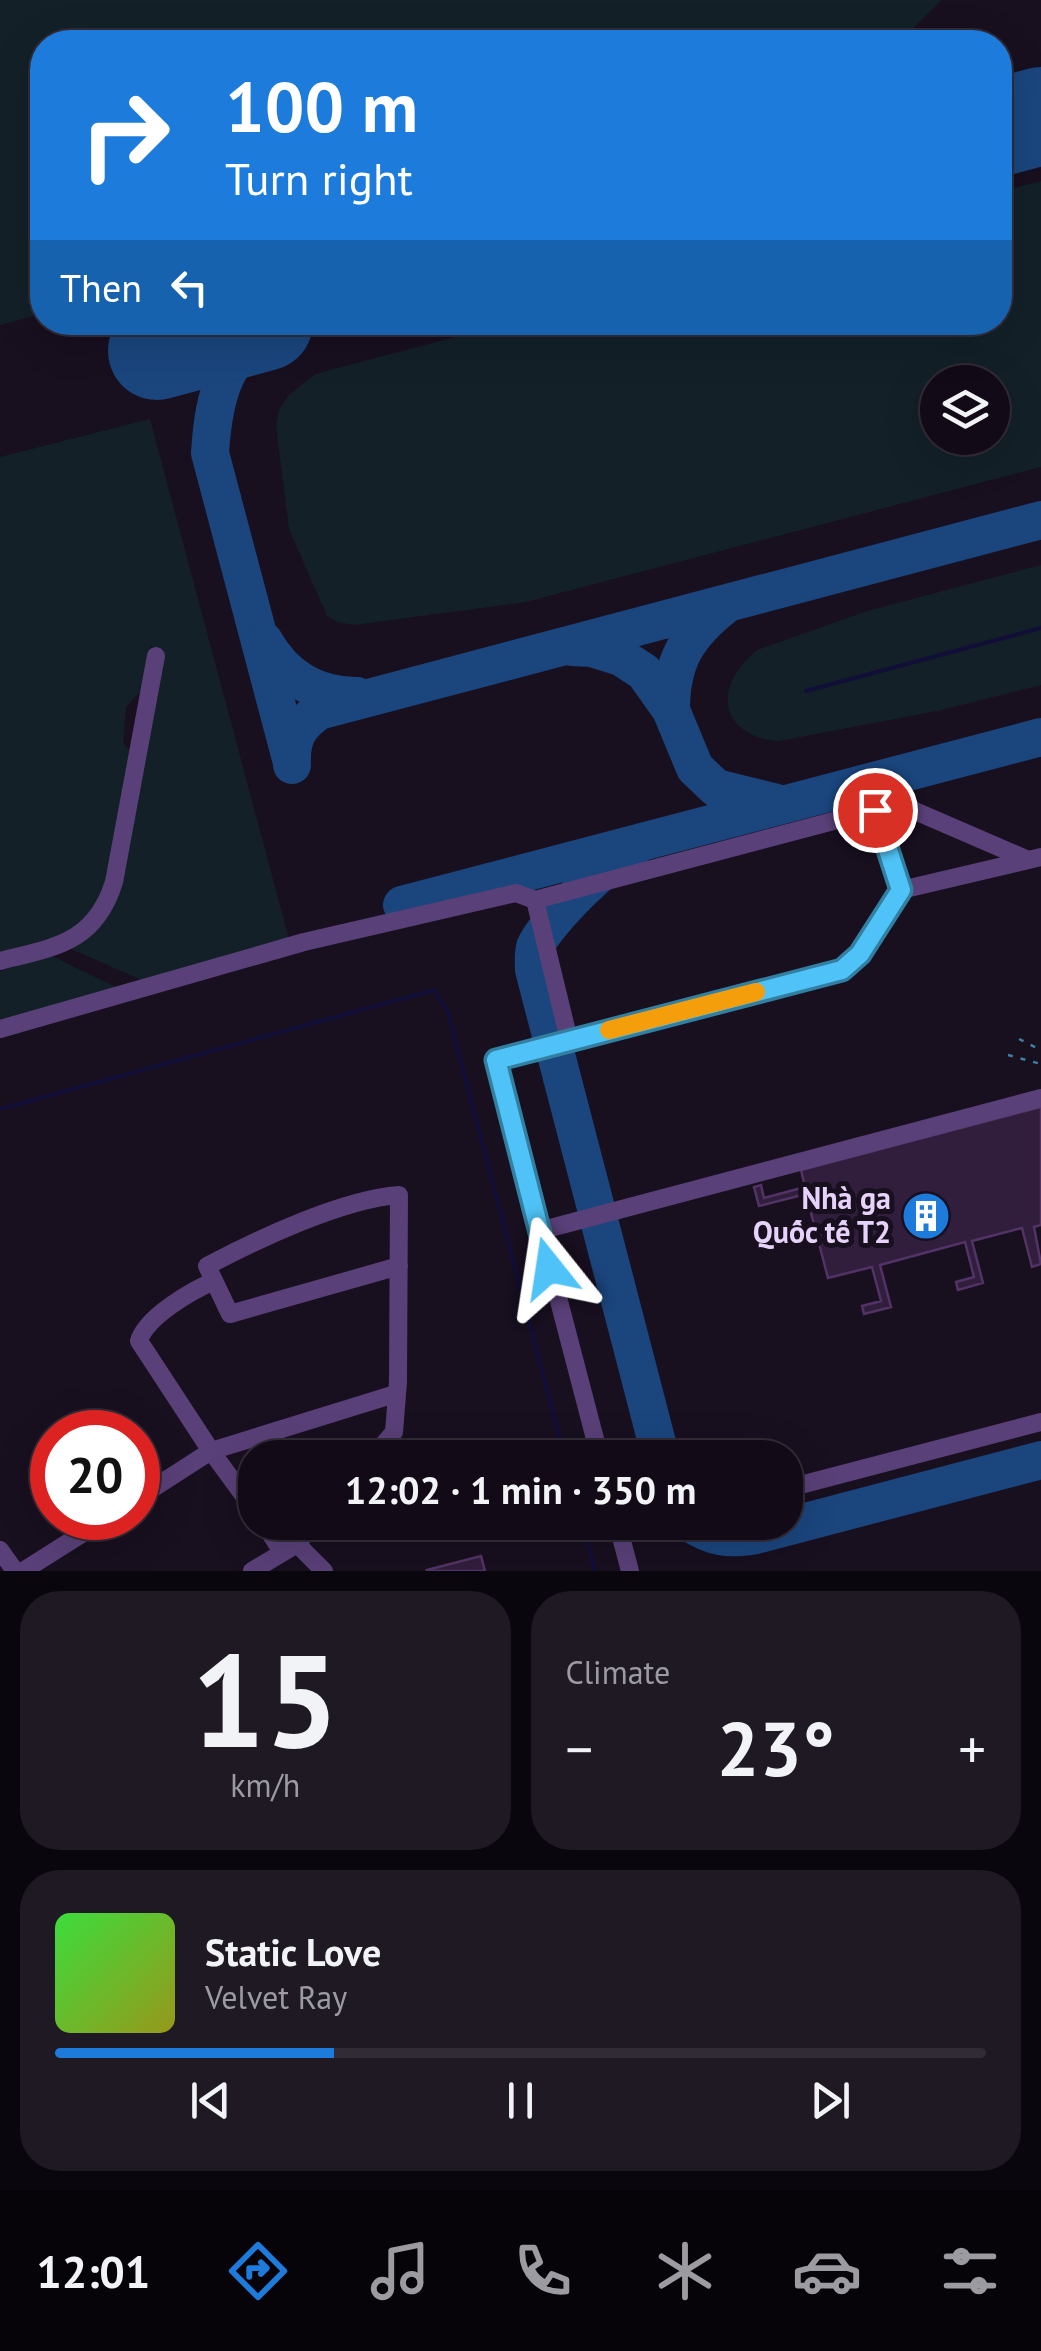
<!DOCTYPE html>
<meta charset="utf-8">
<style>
:root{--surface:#120b17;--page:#1f1924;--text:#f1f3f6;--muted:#9c9ba1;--line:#312b36;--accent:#1d7bdb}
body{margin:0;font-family:"PT Sans",sans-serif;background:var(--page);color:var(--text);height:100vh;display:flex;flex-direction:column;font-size:38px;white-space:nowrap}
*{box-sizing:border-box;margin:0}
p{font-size:32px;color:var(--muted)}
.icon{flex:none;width:55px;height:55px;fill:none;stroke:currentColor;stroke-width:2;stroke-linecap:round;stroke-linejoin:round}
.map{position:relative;height:1571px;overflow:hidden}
.drawer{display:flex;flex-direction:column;gap:20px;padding:20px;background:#0a060d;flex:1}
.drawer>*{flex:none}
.guide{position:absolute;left:30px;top:30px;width:982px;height:305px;border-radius:40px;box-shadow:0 10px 40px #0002,0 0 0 2px var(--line);background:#1d7bdb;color:#fff;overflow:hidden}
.controls{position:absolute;left:920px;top:365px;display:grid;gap:20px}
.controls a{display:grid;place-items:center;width:90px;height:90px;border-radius:50%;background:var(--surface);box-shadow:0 10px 40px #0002,0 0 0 2px var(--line);font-size:50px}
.speed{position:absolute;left:30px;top:1410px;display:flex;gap:20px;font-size:50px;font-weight:700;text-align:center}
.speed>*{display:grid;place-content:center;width:130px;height:130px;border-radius:50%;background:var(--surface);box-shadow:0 10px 40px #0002,0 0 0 2px var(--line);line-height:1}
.speed .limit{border:15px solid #d22;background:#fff;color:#111}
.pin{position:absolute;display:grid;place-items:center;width:85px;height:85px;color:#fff;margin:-42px;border:5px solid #fff;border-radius:50%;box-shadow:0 2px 10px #0007}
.me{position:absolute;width:110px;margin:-55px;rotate:345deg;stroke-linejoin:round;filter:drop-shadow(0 0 8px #0008)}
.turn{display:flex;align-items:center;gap:35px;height:210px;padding:0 30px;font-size:45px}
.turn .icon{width:130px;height:130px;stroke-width:2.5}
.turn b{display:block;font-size:70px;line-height:85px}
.then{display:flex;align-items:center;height:95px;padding:0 30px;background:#0003;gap:20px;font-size:38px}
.big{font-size:75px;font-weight:700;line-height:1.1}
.drawer .widget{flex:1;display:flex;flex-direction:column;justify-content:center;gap:15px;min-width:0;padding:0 35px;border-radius:40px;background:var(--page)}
.drawer .dial{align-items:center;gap:0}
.dial b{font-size:130px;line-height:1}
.song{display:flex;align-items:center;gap:30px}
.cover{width:120px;height:120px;border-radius:15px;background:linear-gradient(135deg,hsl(120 70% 55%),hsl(60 70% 35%))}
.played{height:10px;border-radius:5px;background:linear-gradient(90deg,var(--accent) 30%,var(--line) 30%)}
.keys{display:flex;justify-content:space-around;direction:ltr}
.heat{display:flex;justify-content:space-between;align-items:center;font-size:55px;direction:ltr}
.drawer .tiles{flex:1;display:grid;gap:20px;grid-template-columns:1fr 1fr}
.widget:last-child{grid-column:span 2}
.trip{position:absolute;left:238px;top:1440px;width:565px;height:100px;border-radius:40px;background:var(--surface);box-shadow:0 10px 40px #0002,0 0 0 2px var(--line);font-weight:700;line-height:100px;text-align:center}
.tabs{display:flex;height:160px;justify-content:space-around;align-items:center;background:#070409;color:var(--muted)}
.tabs .icon{width:70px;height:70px}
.tabs .active{color:var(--accent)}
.tabs b{font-size:45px;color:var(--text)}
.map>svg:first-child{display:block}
.green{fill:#132028;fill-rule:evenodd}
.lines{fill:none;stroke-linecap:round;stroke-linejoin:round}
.stream{stroke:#110f38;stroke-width:4}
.taxiway{stroke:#1a457d;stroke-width:38}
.runway{stroke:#1a457d;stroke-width:98}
.building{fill:#311e3d;stroke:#523366;stroke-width:2.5}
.path{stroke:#3d80a3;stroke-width:2.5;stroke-dasharray:5 8;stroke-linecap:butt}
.minor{stroke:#594078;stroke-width:18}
.route-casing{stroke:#337fa1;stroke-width:25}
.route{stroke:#4fc3f7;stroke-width:18}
.slow{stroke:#f59e0b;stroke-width:18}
.labels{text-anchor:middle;stroke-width:10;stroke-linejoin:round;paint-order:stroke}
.poi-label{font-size:30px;font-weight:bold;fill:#e7d3f9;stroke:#180f1f;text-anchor:end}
</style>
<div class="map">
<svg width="1041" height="1571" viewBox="0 0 1041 1571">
<rect width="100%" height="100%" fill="#180f1f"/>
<g class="green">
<polygon points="0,0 942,0 899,42 42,42 42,314 0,325"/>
<path d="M 1041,181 L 1041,467 L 526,602 L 354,625 L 337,622 L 327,616 L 289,529 L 276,426 L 279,410 L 288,396 L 315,374 L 508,323 L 1000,322 L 1000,192 ZM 938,382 L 992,382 L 992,438 L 938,438 Z"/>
<polygon points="150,419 289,939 144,981 71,949 101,925 115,900 163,650 151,646 141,691 126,707 123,743 131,752 108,880 99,905 84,925 61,939 0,954 0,457"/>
<path d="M 1041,565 L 1041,685 L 937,711 L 779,741 C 717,736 713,685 757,650 L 867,611 Z"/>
<polygon points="52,956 120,989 0,1022 0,971"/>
</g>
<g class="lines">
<g class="stream">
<polyline points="806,691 1041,628"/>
<polyline points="0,1109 434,990 448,1012 565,1458"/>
<polyline points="582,1522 595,1571"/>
</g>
<g class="taxiway">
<path d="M 278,322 C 224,356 214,392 210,453 L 291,759"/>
<path d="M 264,641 C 284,677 316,696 357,696"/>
<polyline points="572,647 592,648 621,657 644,672 671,710 695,768 716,788 777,803"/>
<path d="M 671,710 C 671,662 686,636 724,606"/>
<path d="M 292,765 C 291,739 297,726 319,711 L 1041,520"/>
<path d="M 640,843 C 615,855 546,921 535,947 C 533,955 534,963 534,970 L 661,1458"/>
<polyline points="402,905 1041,737"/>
<path d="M 689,1522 C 712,1538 729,1540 756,1535 L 1041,1460"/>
</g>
<g class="runway">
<polyline points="1000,127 1041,116"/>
<polyline points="157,351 264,322"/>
</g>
</g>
<g class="building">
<polygon points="1041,1107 1041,1225 1034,1227 1041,1264 1032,1267 1022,1228 972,1241 983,1283 958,1290 956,1282 974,1277 965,1242 880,1265 891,1307 864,1314 862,1306 881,1301 872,1267 828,1278 806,1194 759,1206 754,1187 761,1185 764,1198 805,1187 801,1170"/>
<polygon points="481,1556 485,1571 428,1571 427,1570"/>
</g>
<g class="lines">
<g class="path">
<polyline points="1019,1039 1041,1050"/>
<polyline points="1008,1055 1041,1064"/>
</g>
<g class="minor">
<polyline points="875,810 896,806 915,811 1026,859"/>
<polyline points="535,900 569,1040"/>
<path d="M 0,961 C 55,947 95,943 114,882 L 156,656"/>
<polyline points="0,1029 304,942 516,893 535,900 875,810 901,890"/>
<polyline points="539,1231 1041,1098"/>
<path d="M 214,1281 C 191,1291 146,1317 139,1341 L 211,1451 L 255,1511"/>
<path d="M 372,1458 L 394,1432 L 398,1382 L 399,1195 C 343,1199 258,1239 207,1266 L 230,1314 L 399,1266"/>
<polyline points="600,1458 496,1060 843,970 860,954 901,890 1041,857"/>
<polyline points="785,1489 1041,1422"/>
<polyline points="138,1498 211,1451 395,1394"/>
<polyline points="263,1522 282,1552"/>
<polyline points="617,1522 630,1571"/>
<polyline points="297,1544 324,1571"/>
<polyline points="0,1550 15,1571"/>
<polyline points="23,1571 107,1518"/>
<polyline points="252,1571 297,1544 315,1522"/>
</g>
</g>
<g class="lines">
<g class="route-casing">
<polyline id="route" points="549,1268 496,1060 842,970 860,954 901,890 875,810"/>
</g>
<use href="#route" class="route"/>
<polyline class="slow" points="609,1030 756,992"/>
</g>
<defs>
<g id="building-disc" transform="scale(2.5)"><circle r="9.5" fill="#1d7bdb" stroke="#180f1f"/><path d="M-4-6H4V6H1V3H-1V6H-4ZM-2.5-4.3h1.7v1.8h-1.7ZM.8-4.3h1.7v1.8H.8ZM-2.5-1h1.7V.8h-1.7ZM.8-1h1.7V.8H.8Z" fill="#fff"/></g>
</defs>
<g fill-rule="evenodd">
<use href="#building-disc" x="926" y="1216"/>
</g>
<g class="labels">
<g class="poi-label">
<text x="891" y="1209">Nhà ga<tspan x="891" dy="34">Quốc tế T2</tspan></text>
</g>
</g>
</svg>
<div class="controls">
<a><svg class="icon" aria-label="layers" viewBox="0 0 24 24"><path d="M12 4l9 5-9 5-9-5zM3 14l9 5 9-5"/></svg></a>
</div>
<div class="speed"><div class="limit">20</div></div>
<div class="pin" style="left:875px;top:810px;background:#d93025"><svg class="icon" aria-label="arrive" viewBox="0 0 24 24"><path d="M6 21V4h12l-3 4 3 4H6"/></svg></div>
<svg class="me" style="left:549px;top:1268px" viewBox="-20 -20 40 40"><path d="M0-17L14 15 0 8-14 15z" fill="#4fc3f7" stroke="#fff" stroke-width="4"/></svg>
<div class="trip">12:02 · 1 min · 350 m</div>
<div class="guide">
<div class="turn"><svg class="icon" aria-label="right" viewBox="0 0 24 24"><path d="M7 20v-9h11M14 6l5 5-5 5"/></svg><div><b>100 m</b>Turn right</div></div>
<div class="then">Then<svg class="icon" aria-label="left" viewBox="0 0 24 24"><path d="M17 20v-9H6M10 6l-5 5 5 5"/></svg></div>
</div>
</div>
<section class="drawer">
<div class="tiles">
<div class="widget dial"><b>15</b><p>km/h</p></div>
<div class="widget"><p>Climate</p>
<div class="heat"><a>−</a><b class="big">23°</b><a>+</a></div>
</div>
<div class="widget">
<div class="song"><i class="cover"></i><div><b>Static Love</b><p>Velvet Ray</p></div></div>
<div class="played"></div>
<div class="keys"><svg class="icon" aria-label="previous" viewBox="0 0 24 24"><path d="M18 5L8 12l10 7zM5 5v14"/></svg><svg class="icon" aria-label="pause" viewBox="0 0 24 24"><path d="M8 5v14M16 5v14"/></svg><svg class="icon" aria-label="next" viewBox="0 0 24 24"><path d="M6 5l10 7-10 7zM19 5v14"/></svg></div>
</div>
</div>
</section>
<nav class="tabs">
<b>12:01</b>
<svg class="icon active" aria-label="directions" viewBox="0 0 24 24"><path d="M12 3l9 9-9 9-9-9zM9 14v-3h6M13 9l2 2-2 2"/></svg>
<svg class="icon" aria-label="music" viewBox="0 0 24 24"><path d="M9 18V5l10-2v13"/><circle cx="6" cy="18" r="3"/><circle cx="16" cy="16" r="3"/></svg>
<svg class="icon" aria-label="phone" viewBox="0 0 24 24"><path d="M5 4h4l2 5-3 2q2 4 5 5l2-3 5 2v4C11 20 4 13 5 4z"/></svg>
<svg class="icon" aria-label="climate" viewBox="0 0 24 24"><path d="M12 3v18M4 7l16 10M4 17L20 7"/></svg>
<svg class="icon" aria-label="car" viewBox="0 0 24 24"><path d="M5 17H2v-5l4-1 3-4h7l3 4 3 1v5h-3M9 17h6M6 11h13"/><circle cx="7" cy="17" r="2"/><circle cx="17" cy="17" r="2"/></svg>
<svg class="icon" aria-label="filters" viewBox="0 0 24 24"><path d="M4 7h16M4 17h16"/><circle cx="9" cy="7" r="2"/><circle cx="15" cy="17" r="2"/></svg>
</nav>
